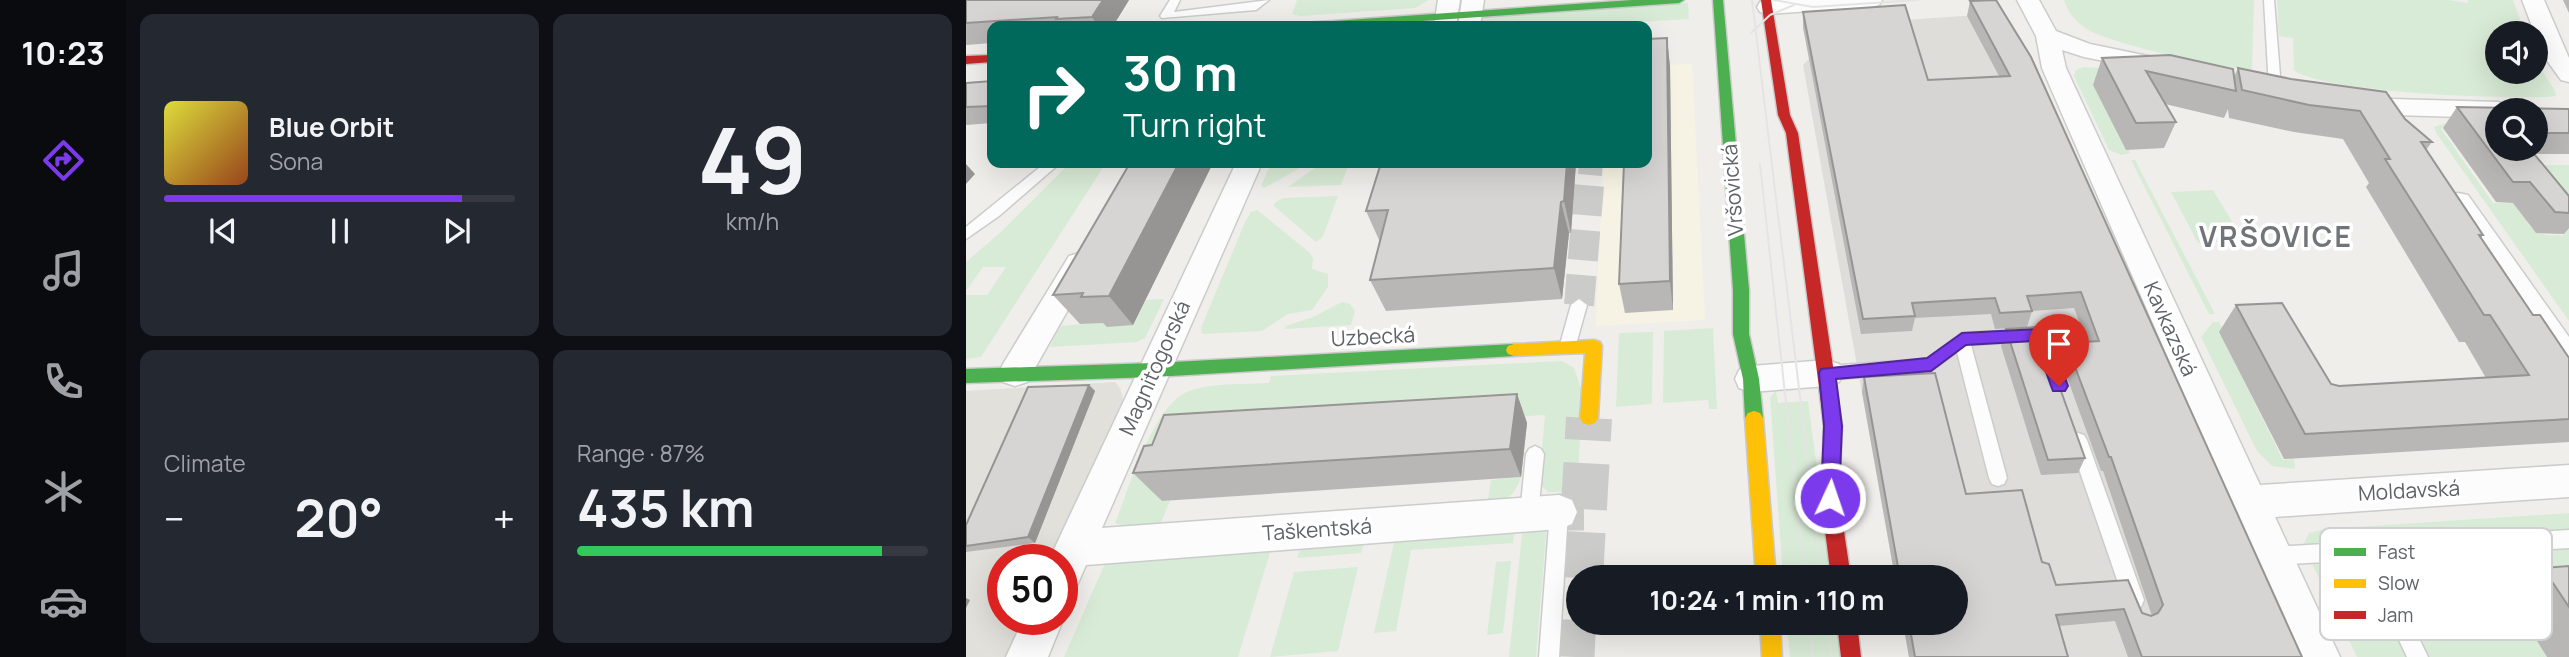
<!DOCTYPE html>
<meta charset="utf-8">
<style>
:root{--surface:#171b24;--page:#242831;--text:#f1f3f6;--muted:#9ea1a6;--line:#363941;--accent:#7c3aed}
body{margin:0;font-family:Manrope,sans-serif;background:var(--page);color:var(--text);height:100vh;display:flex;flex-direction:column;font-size:26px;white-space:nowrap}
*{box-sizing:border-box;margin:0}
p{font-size:23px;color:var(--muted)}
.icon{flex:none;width:38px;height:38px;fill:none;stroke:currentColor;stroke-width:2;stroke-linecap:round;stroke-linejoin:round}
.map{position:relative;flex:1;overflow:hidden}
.drawer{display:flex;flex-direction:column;gap:14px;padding:14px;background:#0d0f14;width:840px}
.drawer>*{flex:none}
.banner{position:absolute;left:21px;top:21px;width:665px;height:147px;border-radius:14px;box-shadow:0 7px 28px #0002;background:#00695c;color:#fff;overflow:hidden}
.buttons{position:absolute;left:1519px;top:21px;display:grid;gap:14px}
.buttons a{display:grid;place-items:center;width:63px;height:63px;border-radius:50%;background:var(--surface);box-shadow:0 7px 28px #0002;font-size:35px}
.speed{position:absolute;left:21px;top:544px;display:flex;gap:14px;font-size:35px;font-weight:700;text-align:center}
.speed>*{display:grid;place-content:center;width:91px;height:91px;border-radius:50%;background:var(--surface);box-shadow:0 7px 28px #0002;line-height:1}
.speed .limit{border:10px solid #d22;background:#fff;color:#111}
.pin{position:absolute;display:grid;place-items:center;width:60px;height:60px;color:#fff;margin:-72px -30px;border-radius:50% 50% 50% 0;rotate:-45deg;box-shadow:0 0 7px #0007}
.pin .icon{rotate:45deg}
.me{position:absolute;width:77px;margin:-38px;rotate:3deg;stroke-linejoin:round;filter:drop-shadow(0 0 5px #0008)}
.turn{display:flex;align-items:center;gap:24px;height:147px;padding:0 21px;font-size:32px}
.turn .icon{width:91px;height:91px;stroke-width:2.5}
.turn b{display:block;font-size:49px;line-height:60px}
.big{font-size:52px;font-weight:700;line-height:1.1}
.drawer .tile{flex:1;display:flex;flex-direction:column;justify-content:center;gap:10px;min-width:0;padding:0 24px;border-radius:14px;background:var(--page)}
.drawer .dial{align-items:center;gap:0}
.dial b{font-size:91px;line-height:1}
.song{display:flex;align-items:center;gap:21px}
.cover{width:84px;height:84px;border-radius:10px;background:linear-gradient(135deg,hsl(60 70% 55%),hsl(20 70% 35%))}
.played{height:7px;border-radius:4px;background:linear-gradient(90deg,var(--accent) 85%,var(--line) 85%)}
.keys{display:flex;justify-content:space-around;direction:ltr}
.heat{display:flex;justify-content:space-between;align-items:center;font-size:38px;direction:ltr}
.charge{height:10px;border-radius:5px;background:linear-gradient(90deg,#34c759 87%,var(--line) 0)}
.drawer .tiles{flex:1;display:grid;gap:14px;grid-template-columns:repeat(2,1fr)}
.trip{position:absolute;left:600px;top:565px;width:402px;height:70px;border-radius:35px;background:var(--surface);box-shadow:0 7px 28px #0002;font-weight:700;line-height:70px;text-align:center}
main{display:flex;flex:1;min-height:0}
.tab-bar{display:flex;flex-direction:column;width:126px;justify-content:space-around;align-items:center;background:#090b0e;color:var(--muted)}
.tab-bar .icon{width:49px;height:49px}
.tab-bar .current{color:var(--accent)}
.tab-bar b{font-size:32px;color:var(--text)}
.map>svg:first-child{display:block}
.commercial{fill:#f7f3e4}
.industrial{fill:#dfddda}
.education{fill:#e2e0da}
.green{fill:#d8ebd6;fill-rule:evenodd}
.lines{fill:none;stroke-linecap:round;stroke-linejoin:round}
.street-tunnel-far2{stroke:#cbcbca;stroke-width:24;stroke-dasharray:24 12;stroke-linecap:butt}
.street-tunnel-far1{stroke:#cbcbca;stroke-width:30;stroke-dasharray:30 15;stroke-linecap:butt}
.street-tunnel{stroke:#cbcbca;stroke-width:37;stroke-dasharray:37 18;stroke-linecap:butt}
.secondary-tunnel{stroke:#cbcbca;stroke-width:46;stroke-dasharray:46 23;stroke-linecap:butt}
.lane-casing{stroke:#cbcccc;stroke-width:3}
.street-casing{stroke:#cbcccc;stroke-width:3}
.fast-casing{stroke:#cacacb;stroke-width:3}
.slow-casing{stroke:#cacacb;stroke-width:3}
.jam-casing{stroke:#cacacb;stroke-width:3}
.lane{fill:#fdfcfc;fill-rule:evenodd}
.street{fill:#fdfcfc;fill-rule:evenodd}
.fast{fill:#4caf50;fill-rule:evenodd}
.slow{fill:#ffc107;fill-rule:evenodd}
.jam{fill:#c62828;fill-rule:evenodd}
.tram{stroke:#e4e4e4;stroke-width:2}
.wall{fill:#b8b7b5;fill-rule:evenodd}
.shaded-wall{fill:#969594}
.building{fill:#d6d5d3;stroke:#969594;stroke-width:2}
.route{fill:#7c3aed;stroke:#51269a;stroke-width:2}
.labels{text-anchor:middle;stroke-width:7;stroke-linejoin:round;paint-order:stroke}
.street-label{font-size:21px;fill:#5f6368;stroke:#fff}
.district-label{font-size:28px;font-weight:bold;letter-spacing:2px;fill:#70757a;stroke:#fff}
.key{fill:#fff;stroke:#cfd0d2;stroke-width:2}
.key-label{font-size:19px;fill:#5f6368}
</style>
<main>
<nav class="tab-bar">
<b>10:23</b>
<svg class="icon current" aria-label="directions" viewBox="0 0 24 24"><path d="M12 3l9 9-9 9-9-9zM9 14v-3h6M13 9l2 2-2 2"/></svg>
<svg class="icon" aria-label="music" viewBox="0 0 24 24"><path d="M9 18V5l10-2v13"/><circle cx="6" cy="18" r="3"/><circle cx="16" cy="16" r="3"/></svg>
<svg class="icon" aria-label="phone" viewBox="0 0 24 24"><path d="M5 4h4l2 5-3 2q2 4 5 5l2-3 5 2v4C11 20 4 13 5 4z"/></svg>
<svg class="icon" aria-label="climate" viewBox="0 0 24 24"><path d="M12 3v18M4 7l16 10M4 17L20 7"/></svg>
<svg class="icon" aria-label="car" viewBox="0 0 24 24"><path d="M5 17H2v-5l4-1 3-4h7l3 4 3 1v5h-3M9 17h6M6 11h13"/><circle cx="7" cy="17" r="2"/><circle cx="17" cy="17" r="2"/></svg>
</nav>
<section class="drawer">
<div class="tiles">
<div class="tile">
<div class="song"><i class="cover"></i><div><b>Blue Orbit</b><p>Sona</p></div></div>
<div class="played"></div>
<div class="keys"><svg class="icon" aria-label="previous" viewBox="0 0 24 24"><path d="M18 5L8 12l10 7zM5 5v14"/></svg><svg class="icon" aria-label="pause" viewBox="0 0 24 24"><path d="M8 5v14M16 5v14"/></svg><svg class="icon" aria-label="next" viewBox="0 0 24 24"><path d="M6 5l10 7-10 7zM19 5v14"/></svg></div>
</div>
<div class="tile dial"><b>49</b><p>km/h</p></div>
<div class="tile"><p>Climate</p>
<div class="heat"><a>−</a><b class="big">20°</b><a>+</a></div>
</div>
<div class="tile"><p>Range · 87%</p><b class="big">435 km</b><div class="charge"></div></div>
</div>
</section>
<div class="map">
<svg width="1603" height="657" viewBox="0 0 1603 657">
<rect width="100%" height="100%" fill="#efeeea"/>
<polygon class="commercial" points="726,64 739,320 630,326 637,163 681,163 681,66"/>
<polygon class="industrial" points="1026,14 1317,657 943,657 937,623 990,623 990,578 929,577 837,65 843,59 837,27"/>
<polygon class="education" points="149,382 154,388 158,402 87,560 37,560 37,620 60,620 42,657 0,657 0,391"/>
<g class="green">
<polygon points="331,0 463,0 449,8 334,16 326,14"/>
<path d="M 1098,0 L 1288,0 L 1286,69 C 1258,69 1144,44 1121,29 C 1110,22 1102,13 1098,0 Z"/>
<path d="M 1311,0 L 1482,0 L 1502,3 L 1502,0 L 1547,0 L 1559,33 L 1531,33 L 1531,72 L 1570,72 L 1570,61 L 1589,91 L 1590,96 C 1551,101 1352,92 1328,70 L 1327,38 L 1313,36 Z"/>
<polygon points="722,3 723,19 608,26 511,25 515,17"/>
<polygon points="1117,67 1148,69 1394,115 1414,123 1128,85 1164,153 1156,155 1143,150 1108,76 1110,70"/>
<path d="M 1481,123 L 1475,129 L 1527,203 L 1589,204 L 1560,165 L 1603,165 L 1603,321 L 1471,134 L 1468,127 ZM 1580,211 L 1599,235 C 1583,236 1569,236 1561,222 Z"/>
<polygon points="1165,160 1169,160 1249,314 1243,314"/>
<polygon points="104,163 140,163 15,357 0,359 0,295 21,295 40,267 17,267 0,291 0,262 36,231"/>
<polygon points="305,163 343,163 298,188 295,186"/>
<polygon points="356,163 383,163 375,185 322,187"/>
<polygon points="1247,190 1277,240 1232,243 1205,192"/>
<polygon points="372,196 357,236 350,242 307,205 311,201 318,198"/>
<polygon points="291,210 343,252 347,258 346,269 362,274 362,287 346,310 322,314 296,331 236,334 235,328 279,222 285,212"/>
<polygon points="198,299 179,338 171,342 84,347 94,326 143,322 167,325 180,300"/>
<polygon points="376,302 384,304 389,311 385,325 319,329 320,326 347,317"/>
<polygon points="1247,322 1253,322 1258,331 1254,333 1317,460 1328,459 1329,469 1306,466 1291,451 1235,337"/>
<polygon points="747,328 751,409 743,409 742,400 697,403 698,331"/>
<polygon points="687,332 686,404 650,407 653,333"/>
<path d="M 596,361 L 608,368 L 617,394 L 612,472 L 609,481 L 598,492 L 582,492 L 573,483 L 579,415 L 533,418 L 205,474 L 194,501 L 204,501 L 193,527 L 168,529 L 149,523 C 163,489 187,406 221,392 C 245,382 277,385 303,383 L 305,376 Z"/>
<polygon points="810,391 812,403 842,401 865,577 817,577 804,397"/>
<path d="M 555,477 C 549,496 539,501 521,507 L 525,480 Z"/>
<polygon points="1603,513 1603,588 1541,592 1581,657 1391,657 1337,545 1343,533 1359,529"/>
<polygon points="581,523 570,657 543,657 557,525"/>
<polygon points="549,526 547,543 445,550 430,631 408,633 430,534"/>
<polygon points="400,536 395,553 331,558 337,541"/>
<polygon points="307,543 272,657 98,657 140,561"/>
<polygon points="545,561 537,633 521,635 530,562"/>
<polygon points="392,567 372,651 304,657 328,572"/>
<polygon points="821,623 871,623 875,657 824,657"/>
</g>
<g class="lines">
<polyline class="street-tunnel-far2" points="624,175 625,163"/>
<polyline class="street-tunnel-far1" points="613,305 624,174"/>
<g class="street-tunnel">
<polyline points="593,512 618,512"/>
<polyline points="610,657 612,611"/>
</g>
<polyline class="secondary-tunnel" points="614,578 623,418"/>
<g class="lane-casing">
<g id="lane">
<polygon points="204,0 214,0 208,12 303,0 290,10 196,18 194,16"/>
<polygon points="1298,0 1308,0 1315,88 1309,92 1303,88"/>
<polygon points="79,163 94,163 33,216 0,239 0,227"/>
<polygon points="613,299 621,305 609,348 607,352 595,352 593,348 605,305"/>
<polygon points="1108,327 1114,329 1116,333 1114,337 1085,340 1093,362 1091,367 1079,367 1069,341 1005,345 1041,478 1038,484 1032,486 1026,484 1023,478 991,352 965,371 861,380 855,378 853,373 855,368 861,366 961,359 996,333"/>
<polygon points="1112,433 1118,435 1121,440 1178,600 1175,607 1168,609 1161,607 1158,600 1103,440 1106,435"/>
<polygon points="569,446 575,449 578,454 572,514 570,520 563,522 556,520 554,514 560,454 563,449"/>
<polygon points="593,504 600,506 602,512 593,657 573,657 584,512 586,506"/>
<polygon points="1603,530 1603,548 1307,565 1300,562 1297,556 1300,550 1307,547"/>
<polygon points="1424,612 1447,626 1462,657 1441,657 1433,640 1421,632 1338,633 1331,630 1328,623 1331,616 1338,613"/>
</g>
</g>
<g class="street-casing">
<g id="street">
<polygon points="472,0 494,0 490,26 468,26"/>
<polygon points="496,0 518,0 514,26 492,26"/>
<polygon points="802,0 916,0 913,5 905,7 802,14 794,12 791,7 794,2"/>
<polygon points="1051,0 1073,0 1090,31 1124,44 1206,61 1210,66 1206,71 1198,73 1118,57 1096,50 1100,68 1294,485 1603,465 1603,497 1309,517 1374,657 1332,657 1076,68 1070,36"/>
<polygon points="1556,0 1578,0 1603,58 1603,82 1595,80 1577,55"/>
<polygon points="1390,94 1427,99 1532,102 1541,105 1545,110 1531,110 1531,118 1427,115 1381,106 1378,101 1381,96"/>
<polygon points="270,163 296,163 136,528 593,495 606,500 611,512 606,524 593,529 120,565 110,588 96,593 96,560 83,560"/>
<polygon points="1492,193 1502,195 1603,337 1603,375 1592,371 1478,202 1482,195"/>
<polygon points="113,253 123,256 128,264 61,382 49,386 37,382 33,373 37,364 103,256"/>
<polygon points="861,360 873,364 877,373 873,382 861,386 785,392 773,388 769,379 773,370 785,366"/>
<polygon points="96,618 97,620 82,657 40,657 57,620"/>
</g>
</g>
<g class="fast-casing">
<g id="fast">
<polygon points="666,0 718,0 713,3 384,26 333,26 339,23"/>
<polygon points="747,0 757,0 783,290 783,334 793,379 797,418 794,423 788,425 782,423 779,418 777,379 767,334 767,290"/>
<polygon points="548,344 554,346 556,350 554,354 548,356 188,377 0,383 0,369 188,363"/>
</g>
</g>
<g class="slow-casing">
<g id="slow">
<polygon points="628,340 634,342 636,346 632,418 629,423 623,425 617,423 614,418 619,353 548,356 542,354 540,350 542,346 548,344"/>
<polygon points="788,411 794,413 797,418 810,578 790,578 779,418 782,413"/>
<polygon points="794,623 814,623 816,657 796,657"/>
</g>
</g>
<g class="jam-casing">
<g id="jam">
<polygon points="795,0 805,0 824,115 832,133 876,426 873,498 885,578 865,578 855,498 858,426 820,133 812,115"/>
<polygon points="26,55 26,62 0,64 0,56"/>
<polygon points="871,623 891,623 895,657 875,657"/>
</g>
</g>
<use href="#lane" class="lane"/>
<use href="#street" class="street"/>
<use href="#fast" class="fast"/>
<use href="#slow" class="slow"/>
<use href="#jam" class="jam"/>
<g class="tram">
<polyline points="786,0 856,578"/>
<polyline points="808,0 847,7 952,0"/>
<polyline points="785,33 804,15 828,5"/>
<polyline points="794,164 839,578"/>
<polyline points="843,623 847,657"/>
<polyline points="861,623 866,657"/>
</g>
</g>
<g class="wall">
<polygon points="0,0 163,0 147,26 26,26 26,43 0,45"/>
<polygon points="1012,0 1336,657 1162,657 1149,621 1093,626 1102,657 943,657 937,623 990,623 990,578 929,578 896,392 898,377 1000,494 1076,562 1090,585 1186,616 1137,471 1135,471 1094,358 1100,343 1121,342 1108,308 1066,311 1061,327 1029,329 1025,314 949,318 946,331 895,334 837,27 837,12 962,80 1033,76 1001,16 1004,1"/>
<polygon points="1597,0 1603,0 1603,13"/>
<polygon points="701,38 704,67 707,310 659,313 653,284"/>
<polygon points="1136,58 1268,77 1272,68 1439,119 1466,142 1460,150 1517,235 1515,238 1567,315 1603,358 1603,442 1318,459 1253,332 1270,305 1365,384 1373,386 1520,378 1499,342 1493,342 1400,187 1403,183 1377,139 1328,132 1263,118 1262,109 1258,118 1199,104 1210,122 1198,148 1160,150 1127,85"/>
<polygon points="26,81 26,123 0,125 0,83"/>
<path d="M 1491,107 L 1603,109 L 1603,154 L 1568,154 L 1603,196 L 1603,228 L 1598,234 L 1570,233 L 1547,203 L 1530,202 L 1477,128 ZM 1570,110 L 1570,149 L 1531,149 Z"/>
<polygon points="164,163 247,163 167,325 141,327 137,323 114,324 87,295"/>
<polygon points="415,163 610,163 605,233 603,233 596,299 420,311 404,280 414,242 400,211"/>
<polygon points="1040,329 1119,458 1112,473 1075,475 1035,346"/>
<polygon points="123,385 129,391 69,543 0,552 0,525"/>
<polygon points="551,394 561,423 555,477 196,501 167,473"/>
<polygon points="1603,566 1603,657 1581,657 1541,592 1577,568"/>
</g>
<g class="shaded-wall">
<polygon points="137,0 163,0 147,26 132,26 126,17"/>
<polygon points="701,38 704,67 707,310 704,281"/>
<polygon points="213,163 247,163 167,325 143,296"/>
<polygon points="601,163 610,163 605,233 598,201"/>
<polygon points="0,164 9,174 0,184"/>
<polygon points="595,202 603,233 596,299 588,268"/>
<polygon points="123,385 129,391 69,543 62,537"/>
<polygon points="551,394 561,423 555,477 544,449"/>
<polygon points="0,598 4,600 0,608"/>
</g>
<g class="building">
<polygon points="0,0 137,0 126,17 90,19 91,17 0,23"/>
<polygon points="1030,0 1065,57 1336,657 1176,657 1158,609 1090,615 1102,657 949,657 943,623 990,623 990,578 934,578 898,377 969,373 1000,494 1056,490 1076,562 1083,564 1090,585 1162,580 1176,613 1185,616 1192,613 1197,605 1145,457 1143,457 1100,343 1133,341 1115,292 1061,296 1066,311 1034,313 1029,298 946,303 949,316 897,319 837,12 939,5 962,80 1044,76 1004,1"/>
<polygon points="701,38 704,281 653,284 658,163 681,163 681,39"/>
<polygon points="1204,55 1267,69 1270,91 1180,71 1210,122 1170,123 1136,58"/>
<polygon points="1272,68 1325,79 1420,92 1439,119 1466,142 1455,142 1517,235 1513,235 1567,315 1574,315 1603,358 1603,419 1339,434 1270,305 1316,303 1365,384 1373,386 1563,375 1524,315 1518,315 1419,159 1424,159 1394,111 1343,105 1276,90"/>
<polygon points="26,81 26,106 0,107 0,83"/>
<polygon points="1491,107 1603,109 1603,133 1570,133 1570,110 1531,110 1531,149 1564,149 1603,196 1603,213 1589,212 1564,182 1547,182"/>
<polygon points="164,163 213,163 143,296 115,297 117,293 87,295"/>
<polygon points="415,163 601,163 598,201 595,202 588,268 404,280 422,210 400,211"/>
<polygon points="1072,327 1119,458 1082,460 1040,329"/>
<polygon points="123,385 62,537 0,546 0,525 62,387"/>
<polygon points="551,394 544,449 167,473 178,446 186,445 198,415"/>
<polygon points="1603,566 1603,607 1577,568"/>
</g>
<polygon class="route" points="1075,329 1083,335 1102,386 1099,391 1087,391 1085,386 1069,341 1000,345 965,371 870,379 876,426 873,498 871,504 864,507 857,504 855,498 858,426 853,373 855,369 961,358 996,333"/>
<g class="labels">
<g class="street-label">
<text transform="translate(767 190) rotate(-94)" y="7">Vršovická</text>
<text transform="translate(1204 329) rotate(66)" y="7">Kavkazská</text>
<text transform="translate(407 337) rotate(-3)" y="7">Uzbecká</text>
<text transform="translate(189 368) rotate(-66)" y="7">Magnitogorská</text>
<text transform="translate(1443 491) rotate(-3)" y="7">Moldavská</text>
<text transform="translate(351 530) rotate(-4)" y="7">Taškentská</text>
</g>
<g class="district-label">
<text x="1310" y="247">VRŠOVICE</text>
</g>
</g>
<rect x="1354" y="528" width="232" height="112" rx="10" class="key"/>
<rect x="1368" y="548" width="32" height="8" fill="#4caf50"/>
<rect x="1368" y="579" width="32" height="9" fill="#ffc107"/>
<rect x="1368" y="611" width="32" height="8" fill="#c62828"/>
<g class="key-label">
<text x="1412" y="559">Fast</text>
<text x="1412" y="590">Slow</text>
<text x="1412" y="622">Jam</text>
</g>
</svg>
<div class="buttons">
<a><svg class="icon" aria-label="sound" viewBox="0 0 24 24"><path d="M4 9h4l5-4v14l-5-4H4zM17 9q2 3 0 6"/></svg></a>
<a><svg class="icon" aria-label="search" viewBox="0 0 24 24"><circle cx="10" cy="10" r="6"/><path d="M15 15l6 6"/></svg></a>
</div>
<div class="speed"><div class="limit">50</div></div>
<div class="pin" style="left:1093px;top:386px;background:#d93025"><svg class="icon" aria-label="arrive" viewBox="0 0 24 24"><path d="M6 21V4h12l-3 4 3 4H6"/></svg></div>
<svg class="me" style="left:864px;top:498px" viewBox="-20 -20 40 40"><circle r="17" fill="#7c3aed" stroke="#fff" stroke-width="3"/><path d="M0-11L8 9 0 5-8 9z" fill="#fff"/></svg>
<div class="trip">10:24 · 1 min · 110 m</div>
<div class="banner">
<div class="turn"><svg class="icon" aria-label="right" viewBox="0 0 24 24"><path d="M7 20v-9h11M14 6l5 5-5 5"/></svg><div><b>30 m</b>Turn right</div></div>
</div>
</div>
</main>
